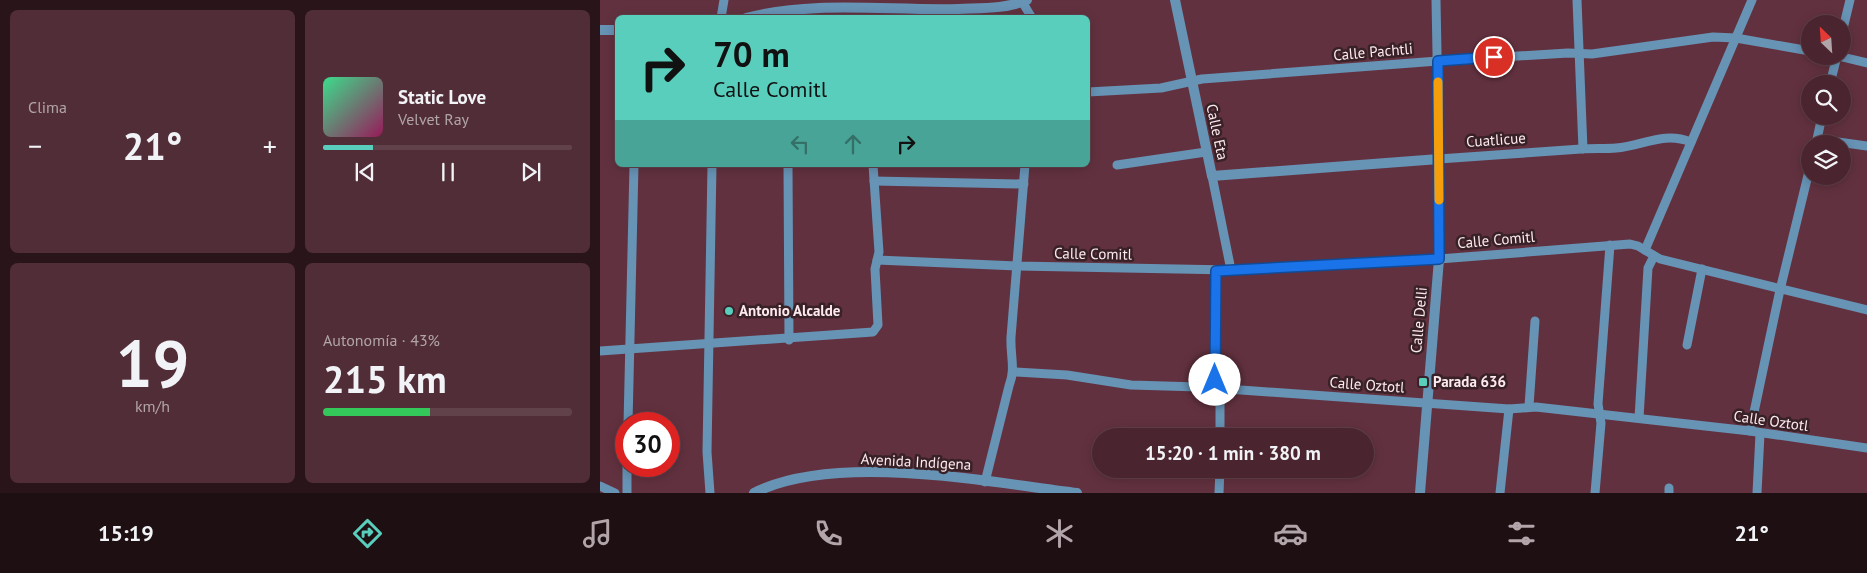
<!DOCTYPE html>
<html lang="es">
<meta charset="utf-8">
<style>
:root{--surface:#4a252f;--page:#512d37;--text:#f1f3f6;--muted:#b2a5aa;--line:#61424b;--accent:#5acebd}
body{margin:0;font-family:"PT Sans",sans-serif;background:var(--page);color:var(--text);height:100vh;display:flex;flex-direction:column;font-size:19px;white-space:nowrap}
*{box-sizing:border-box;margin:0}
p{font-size:16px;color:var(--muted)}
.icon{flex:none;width:28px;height:28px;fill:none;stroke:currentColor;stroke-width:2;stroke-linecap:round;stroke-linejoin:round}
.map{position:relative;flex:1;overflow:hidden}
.drawer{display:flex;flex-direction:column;gap:10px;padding:10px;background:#29141a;width:600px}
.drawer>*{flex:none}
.guide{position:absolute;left:15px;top:15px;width:475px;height:152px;border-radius:8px;box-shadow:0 2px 12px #0003,0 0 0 1px var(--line);background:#5acebd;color:#111;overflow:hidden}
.needle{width:32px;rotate:335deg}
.buttons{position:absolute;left:1201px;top:15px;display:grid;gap:10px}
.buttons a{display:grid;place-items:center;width:50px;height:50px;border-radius:50%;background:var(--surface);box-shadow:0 2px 12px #0003,0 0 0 1px var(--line);font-size:25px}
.speed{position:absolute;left:15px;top:412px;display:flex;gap:10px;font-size:25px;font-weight:700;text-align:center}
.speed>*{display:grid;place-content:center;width:65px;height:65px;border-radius:50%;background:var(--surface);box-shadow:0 2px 12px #0003,0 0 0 1px var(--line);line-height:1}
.speed .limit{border:8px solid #d22;background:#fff;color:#111}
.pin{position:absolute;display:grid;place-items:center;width:42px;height:42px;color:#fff;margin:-21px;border:2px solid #fff;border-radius:50%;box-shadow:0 1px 5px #0007}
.me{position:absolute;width:55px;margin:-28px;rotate:0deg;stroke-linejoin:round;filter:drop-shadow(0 0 4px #0008)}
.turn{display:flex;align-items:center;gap:18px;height:105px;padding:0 15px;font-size:22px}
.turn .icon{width:65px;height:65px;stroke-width:2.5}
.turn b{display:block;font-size:35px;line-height:42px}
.lanes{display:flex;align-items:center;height:48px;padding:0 15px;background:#0003;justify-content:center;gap:25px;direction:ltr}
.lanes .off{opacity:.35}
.big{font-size:38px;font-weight:700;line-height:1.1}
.drawer .widget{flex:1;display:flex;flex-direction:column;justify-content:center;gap:8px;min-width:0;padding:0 18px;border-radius:8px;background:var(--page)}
.drawer .dial{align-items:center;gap:0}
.dial b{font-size:65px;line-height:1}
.song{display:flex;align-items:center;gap:15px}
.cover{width:60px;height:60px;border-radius:8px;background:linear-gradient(135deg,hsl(150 70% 55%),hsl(330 70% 35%))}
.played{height:5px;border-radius:2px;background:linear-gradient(90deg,var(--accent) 20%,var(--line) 20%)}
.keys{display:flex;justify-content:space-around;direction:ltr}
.heat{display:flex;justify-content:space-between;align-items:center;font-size:28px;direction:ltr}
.charge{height:8px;border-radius:4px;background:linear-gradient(90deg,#34c759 43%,var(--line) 0)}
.drawer .tiles{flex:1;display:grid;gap:10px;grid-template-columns:repeat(2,1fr)}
.trip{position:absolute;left:492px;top:428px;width:282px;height:50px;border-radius:25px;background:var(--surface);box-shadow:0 2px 12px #0003,0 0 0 1px var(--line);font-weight:700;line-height:50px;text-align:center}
.menu{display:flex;height:80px;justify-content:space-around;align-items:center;background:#1e0f13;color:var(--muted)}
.menu .icon{width:35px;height:35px}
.menu .on{color:var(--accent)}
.menu b{font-size:22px;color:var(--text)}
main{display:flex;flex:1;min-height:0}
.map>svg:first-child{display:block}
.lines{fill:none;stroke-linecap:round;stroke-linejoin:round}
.minor{stroke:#6793b5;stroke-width:9}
.tertiary{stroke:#6793b5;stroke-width:10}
.route-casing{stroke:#114b97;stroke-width:12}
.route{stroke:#1a73e8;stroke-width:9}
.slow{stroke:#f59e0b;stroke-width:9}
.poi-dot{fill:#5acebd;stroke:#382127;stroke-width:2}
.labels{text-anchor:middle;stroke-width:5;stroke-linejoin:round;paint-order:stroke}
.street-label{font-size:15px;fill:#fdeaee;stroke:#382127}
.poi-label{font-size:15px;font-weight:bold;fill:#fdeaee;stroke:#382127;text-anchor:start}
</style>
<main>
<section class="drawer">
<div class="tiles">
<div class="widget"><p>Clima</p>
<div class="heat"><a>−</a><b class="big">21°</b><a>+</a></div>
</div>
<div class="widget">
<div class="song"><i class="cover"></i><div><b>Static Love</b><p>Velvet Ray</p></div></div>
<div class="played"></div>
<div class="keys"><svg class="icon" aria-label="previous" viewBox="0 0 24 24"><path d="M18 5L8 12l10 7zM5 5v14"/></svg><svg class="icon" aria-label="pause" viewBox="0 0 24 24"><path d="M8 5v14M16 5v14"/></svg><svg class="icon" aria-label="next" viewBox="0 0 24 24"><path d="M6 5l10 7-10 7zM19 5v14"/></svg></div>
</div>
<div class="widget dial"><b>19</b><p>km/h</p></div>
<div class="widget"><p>Autonomía · 43%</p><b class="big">215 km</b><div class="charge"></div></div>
</div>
</section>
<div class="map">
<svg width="1267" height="493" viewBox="0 0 1267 493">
<rect width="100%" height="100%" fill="#62313f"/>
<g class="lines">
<g class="minor">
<polyline points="421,0 432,18"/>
<path d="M 836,0 L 839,159 C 886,156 934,152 981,149 C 993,148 1005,149 1016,148 C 1043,146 1063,131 1091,142"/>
<polyline points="977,0 983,149"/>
<polyline points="121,18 124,0"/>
<polyline points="1242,33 1250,0"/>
<polyline points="1238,56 1267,63"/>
<polyline points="1230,84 1237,56"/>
<polyline points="488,92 561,88 602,79 838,61 968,53 992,54 1113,37 1136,38 1210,51"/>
<polyline points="1217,139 1267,146"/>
<polyline points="1216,144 1222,116"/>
<polyline points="188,165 189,340"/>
<polyline points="517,165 606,152"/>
<polyline points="612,176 631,270"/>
<polyline points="274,181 424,184"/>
<polyline points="1045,250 1152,0"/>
<polyline points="277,260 417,266 631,270 839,259 1030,244 1038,246 1060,259 1267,310"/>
<polyline points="616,271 615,380 620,397 620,436"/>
<polyline points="1087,345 1102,269"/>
<polyline points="0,351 273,332 278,325 275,269 279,252 273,165"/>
<polyline points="414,372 467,375 531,385 599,387 909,409 936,407 1150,431 1267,448"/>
<polyline points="929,406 935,321"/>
<polyline points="1039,418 1048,268 1054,256"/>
<polyline points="28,424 34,165"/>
<polyline points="1150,431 1180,290 1210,167"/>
<path d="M 385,482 L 409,386 C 416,369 410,355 411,337 L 425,165"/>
<polyline points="0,486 15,493"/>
<polyline points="27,493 27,466"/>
<polyline points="110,493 107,452 112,165"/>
<polyline points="619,493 620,469"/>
<polyline points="900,493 909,409"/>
<polyline points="995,493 1001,423 998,404 1010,245"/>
<polyline points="1069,493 1069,488"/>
<polyline points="1157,493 1160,434"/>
</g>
<g class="tertiary">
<polyline points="575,0 612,176 839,159 839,259 820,493"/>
<path d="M 146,18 C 216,0 288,11 359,9 C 382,8 406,9 427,0"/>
<polyline points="0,30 18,30"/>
<path d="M 154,493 C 235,452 388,482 477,493"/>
</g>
</g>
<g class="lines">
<g class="route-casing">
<polyline id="route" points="615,380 616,271 839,259 838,61 894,57"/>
</g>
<use href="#route" class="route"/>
<polyline class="slow" points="838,82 839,200"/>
</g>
<g class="poi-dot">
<circle cx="129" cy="311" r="5"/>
<rect x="818" y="377" width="10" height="10" rx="2.5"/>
</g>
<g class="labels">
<g class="street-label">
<text transform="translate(773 52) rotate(-5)" y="5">Calle Pachtli</text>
<text transform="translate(617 132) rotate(78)" y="5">Calle Eta</text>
<text transform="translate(896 140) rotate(-4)" y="5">Cuatlicue</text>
<text transform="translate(896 240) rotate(-5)" y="5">Calle Comitl</text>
<text transform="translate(493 254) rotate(1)" y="5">Calle Comitl</text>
<text transform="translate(819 320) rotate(-85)" y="5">Calle Delli</text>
<text transform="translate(767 385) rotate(4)" y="5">Calle Oztotl</text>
<text transform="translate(1171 421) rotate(8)" y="5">Calle Oztotl</text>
<text transform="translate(316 462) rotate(3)" y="5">Avenida Indígena</text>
</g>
<g class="poi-label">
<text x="139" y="316">Antonio Alcalde</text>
<text x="833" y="387">Parada 636</text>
</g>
</g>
</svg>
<div class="buttons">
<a><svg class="needle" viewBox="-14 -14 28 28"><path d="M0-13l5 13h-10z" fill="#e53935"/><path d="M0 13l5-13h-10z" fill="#b2a5aa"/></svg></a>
<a><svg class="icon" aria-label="search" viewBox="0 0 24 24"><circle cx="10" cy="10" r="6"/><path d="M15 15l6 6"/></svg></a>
<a><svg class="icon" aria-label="layers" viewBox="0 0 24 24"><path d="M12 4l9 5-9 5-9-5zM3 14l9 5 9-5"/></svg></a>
</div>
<div class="speed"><div class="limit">30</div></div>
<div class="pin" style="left:894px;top:57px;background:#d93025"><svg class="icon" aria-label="arrive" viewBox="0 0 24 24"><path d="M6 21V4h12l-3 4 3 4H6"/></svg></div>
<svg class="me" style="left:615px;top:380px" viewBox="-20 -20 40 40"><circle r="19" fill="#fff"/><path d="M0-13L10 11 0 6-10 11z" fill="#1a73e8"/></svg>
<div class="trip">15:20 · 1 min · 380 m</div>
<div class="guide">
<div class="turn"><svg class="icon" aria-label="right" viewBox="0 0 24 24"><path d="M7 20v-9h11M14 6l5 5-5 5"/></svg><div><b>70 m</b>Calle Comitl</div></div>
<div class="lanes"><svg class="icon off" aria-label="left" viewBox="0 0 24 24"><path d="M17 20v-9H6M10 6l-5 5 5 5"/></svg><svg class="icon off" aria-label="ahead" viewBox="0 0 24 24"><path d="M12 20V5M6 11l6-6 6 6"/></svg><svg class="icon" aria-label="right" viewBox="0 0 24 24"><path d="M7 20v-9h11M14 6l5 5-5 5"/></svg></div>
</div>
</div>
</main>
<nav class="menu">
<b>15:19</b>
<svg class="icon on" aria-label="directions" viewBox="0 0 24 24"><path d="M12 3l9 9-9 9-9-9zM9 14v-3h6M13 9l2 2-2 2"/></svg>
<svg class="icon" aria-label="music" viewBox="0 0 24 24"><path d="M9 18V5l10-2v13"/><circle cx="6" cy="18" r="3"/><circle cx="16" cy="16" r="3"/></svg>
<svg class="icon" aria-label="phone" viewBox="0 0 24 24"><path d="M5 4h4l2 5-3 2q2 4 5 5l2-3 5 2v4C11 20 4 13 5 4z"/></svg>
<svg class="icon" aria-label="climate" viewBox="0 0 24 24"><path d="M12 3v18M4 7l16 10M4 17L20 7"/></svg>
<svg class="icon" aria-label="car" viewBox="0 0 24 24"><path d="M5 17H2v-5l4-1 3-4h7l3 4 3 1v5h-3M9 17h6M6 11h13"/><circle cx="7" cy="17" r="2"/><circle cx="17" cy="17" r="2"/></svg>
<svg class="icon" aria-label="filters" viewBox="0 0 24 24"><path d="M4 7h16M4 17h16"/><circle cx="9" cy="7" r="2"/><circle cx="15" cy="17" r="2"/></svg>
<b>21°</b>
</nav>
